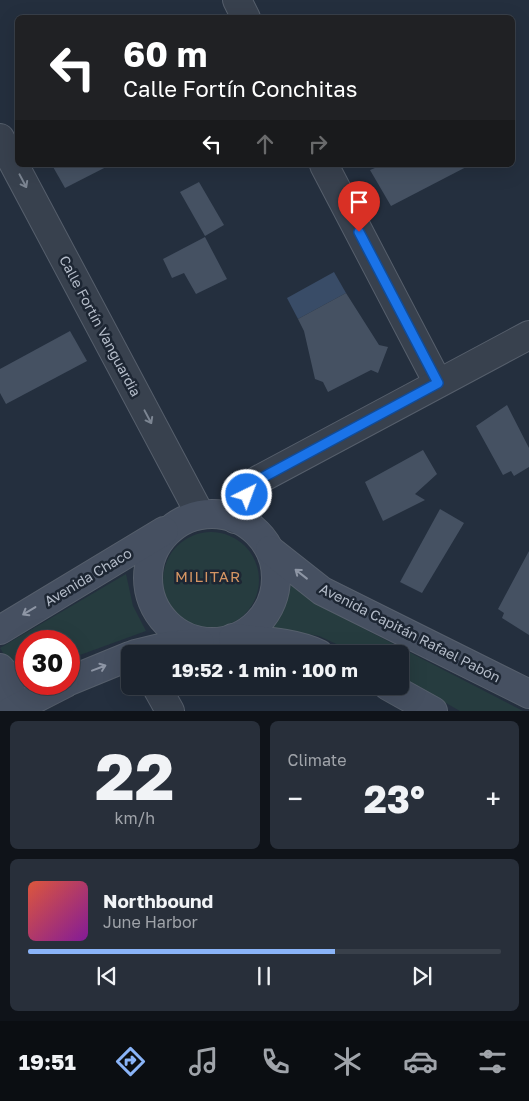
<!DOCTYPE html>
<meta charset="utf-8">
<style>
:root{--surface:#1b232e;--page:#282f3a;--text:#f1f3f6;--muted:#a0a4aa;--line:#39404a;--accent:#8ab4f8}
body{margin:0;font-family:"Golos Text",sans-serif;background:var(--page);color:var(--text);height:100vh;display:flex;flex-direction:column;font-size:19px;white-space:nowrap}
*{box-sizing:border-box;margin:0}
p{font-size:16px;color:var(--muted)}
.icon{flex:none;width:28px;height:28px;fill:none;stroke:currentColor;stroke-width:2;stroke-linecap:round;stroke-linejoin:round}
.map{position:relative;height:711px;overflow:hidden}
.sheet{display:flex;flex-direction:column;gap:10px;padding:10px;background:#0f1319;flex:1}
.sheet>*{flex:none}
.guide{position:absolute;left:15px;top:15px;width:500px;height:152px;border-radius:8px;box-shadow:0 5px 20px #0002,0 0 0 1px var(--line);background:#202124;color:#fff;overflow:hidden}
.speed{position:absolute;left:15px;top:630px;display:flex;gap:10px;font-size:25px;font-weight:700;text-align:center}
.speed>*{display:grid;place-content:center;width:65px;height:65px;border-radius:50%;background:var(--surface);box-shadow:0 5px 20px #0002,0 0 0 1px var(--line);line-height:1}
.speed .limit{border:8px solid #d22;background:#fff;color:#111}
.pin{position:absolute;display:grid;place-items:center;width:42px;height:42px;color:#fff;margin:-51px -21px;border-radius:50% 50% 50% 0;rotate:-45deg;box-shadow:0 0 5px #0007}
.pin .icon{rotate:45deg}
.me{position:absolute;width:55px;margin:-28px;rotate:42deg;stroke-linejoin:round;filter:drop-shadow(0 0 4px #0008)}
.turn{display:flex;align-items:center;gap:18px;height:105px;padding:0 25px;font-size:22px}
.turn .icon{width:65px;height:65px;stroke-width:2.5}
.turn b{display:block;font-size:35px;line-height:42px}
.lanes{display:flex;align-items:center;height:48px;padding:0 25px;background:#0003;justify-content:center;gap:25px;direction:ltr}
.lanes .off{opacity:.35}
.big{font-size:38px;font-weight:700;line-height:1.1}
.sheet .widget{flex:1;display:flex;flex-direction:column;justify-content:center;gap:8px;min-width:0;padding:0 18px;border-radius:8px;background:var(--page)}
.sheet .dial{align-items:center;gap:0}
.dial b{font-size:65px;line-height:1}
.song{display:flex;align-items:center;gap:15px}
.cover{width:60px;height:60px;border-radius:8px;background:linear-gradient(135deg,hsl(10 70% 55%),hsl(290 70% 35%))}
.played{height:5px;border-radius:2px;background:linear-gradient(90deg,var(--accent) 65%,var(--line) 65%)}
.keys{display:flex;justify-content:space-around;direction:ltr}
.heat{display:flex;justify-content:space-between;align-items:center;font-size:28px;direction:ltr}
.sheet .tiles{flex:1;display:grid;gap:10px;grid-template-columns:1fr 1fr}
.widget:last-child{grid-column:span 2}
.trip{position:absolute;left:121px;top:645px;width:288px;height:50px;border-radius:8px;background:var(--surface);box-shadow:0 5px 20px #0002,0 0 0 1px var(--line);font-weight:700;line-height:50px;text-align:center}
.menu{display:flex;height:80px;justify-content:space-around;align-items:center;background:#0b0e12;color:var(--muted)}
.menu .icon{width:35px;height:35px}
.menu .active{color:var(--accent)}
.menu b{font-size:22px;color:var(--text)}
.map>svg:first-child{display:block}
.green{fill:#263c3f}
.water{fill:#394c67}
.building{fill:#455162}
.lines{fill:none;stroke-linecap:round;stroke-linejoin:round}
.minor-casing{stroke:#565f6c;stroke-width:30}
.secondary-casing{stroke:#565f6c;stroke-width:30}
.minor{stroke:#38414e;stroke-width:28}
.secondary{stroke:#465061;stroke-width:28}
.oneway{stroke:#7c8592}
.oneway2{stroke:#8e96a5}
.route-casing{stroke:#114b97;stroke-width:12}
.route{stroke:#1a73e8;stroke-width:9}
.labels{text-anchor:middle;stroke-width:5;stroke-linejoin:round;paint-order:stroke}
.street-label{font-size:14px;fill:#b4bcc9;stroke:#1d2633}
.neighbourhood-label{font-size:15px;letter-spacing:1px;fill:#d59563;stroke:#1d2633}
</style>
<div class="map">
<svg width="529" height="711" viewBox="0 0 529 711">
<rect width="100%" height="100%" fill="#242f3e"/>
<g class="green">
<circle cx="211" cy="580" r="48"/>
<polygon points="126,574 133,606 146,631 69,659 69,641 26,641 26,683 23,685 0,648"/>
<polygon points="291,585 324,608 523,711 460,711 400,677 400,654 358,654 319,636 272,628 281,614"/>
</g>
<polygon class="water" points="334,272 346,293 298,319 287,298"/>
<g class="building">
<polygon points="52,165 110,165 65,188"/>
<polygon points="382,165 470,165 391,206 370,170"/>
<polygon points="199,182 224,225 205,236 180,192"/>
<polygon points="205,237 227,279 196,294 184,273 172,278 163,259"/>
<polygon points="346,293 379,345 388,347 378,373 371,370 328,392 323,382 315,379 304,331 298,319"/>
<polygon points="70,331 87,361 6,404 0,393 0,369"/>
<polygon points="507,405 529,448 529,467 514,476 511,471 503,475 476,426"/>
<polygon points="423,450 437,474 415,494 425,500 383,521 365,482"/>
<polygon points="440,509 464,523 422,593 400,582"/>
<polygon points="529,551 529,635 502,618 504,613 498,609"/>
</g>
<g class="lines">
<g class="minor-casing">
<g id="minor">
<polyline points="237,0 246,18"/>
<polyline points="0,138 200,514"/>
<polyline points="324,165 438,383"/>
<polyline points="235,519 258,480 529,335"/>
<polyline points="156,686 170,711"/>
</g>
</g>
<g class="secondary-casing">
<g id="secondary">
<circle cx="212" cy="578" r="64"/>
<polyline points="270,550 322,591 529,694"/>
<polyline points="0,630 164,531"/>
<path d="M 233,638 C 261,641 294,642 319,654"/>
<polyline points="135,654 168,646 200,643"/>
<path d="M 0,668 C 13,680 13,696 5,711"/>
<polyline points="69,681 130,656"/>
<polyline points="388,686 433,711"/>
<polyline points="11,711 64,684"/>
</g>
</g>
<use href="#minor" class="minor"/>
<use href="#secondary" class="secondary"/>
</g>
<defs><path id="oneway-shaft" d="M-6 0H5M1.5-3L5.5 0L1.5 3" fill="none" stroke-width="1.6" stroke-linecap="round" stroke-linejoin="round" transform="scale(1.25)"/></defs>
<g class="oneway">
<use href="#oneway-shaft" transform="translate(23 181) rotate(62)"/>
<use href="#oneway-shaft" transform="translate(148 417) rotate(62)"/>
</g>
<g class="oneway2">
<use href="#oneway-shaft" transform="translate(301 574) rotate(-142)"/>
<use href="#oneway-shaft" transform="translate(29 611) rotate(149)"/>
<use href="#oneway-shaft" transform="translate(99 668) rotate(-21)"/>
</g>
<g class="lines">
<g class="route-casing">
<polyline id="route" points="247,495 258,480 438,383 359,232"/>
</g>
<use href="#route" class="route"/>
</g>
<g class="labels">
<g class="street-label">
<text transform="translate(100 326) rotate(62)" y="5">Calle Fortín Vanguardia</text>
<text transform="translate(88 577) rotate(-31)" y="5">Avenida Chaco</text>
<text transform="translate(410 633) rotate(27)" y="5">Avenida Capitán Rafael Pabón</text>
</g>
<g class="neighbourhood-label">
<text x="208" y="582">MILITAR</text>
</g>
</g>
</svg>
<div class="speed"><div class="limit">30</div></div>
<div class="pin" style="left:359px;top:232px;background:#d93025"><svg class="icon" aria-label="arrive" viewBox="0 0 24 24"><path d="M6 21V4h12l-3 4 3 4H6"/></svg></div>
<svg class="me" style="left:247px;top:495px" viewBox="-20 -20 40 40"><circle r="17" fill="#1a73e8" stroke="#fff" stroke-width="3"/><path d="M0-11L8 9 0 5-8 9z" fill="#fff"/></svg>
<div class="trip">19:52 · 1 min · 100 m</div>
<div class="guide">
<div class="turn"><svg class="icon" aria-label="left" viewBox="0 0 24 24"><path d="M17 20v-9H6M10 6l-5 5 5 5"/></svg><div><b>60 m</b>Calle Fortín Conchitas</div></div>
<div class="lanes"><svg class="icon" aria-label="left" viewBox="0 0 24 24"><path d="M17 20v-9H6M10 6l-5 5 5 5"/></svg><svg class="icon off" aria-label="ahead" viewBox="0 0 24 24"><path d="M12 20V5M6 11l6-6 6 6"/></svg><svg class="icon off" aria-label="right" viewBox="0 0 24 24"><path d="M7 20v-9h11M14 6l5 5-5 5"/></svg></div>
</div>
</div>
<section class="sheet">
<div class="tiles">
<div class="widget dial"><b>22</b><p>km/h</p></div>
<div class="widget"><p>Climate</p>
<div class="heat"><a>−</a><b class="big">23°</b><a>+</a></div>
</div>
<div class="widget">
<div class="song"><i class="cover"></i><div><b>Northbound</b><p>June Harbor</p></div></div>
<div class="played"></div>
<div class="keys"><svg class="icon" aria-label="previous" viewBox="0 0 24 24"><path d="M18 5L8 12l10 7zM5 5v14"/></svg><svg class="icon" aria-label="pause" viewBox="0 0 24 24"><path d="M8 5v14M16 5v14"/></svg><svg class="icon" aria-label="next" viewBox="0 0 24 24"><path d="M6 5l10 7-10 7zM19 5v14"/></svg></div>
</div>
</div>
</section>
<nav class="menu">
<b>19:51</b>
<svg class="icon active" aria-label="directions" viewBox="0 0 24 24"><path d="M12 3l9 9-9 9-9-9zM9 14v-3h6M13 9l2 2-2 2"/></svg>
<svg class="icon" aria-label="music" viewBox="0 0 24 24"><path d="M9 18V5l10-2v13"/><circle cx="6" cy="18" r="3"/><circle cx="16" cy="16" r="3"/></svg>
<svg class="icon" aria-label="phone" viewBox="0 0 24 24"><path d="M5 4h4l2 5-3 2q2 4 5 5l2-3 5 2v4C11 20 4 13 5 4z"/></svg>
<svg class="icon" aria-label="climate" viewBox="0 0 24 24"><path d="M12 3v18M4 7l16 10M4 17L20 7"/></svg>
<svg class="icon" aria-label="car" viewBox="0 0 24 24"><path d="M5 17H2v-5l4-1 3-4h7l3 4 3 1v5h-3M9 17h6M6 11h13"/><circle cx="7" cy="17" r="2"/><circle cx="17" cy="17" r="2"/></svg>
<svg class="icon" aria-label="filters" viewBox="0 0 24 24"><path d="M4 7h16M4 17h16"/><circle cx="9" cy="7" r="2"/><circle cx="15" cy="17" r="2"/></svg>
</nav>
